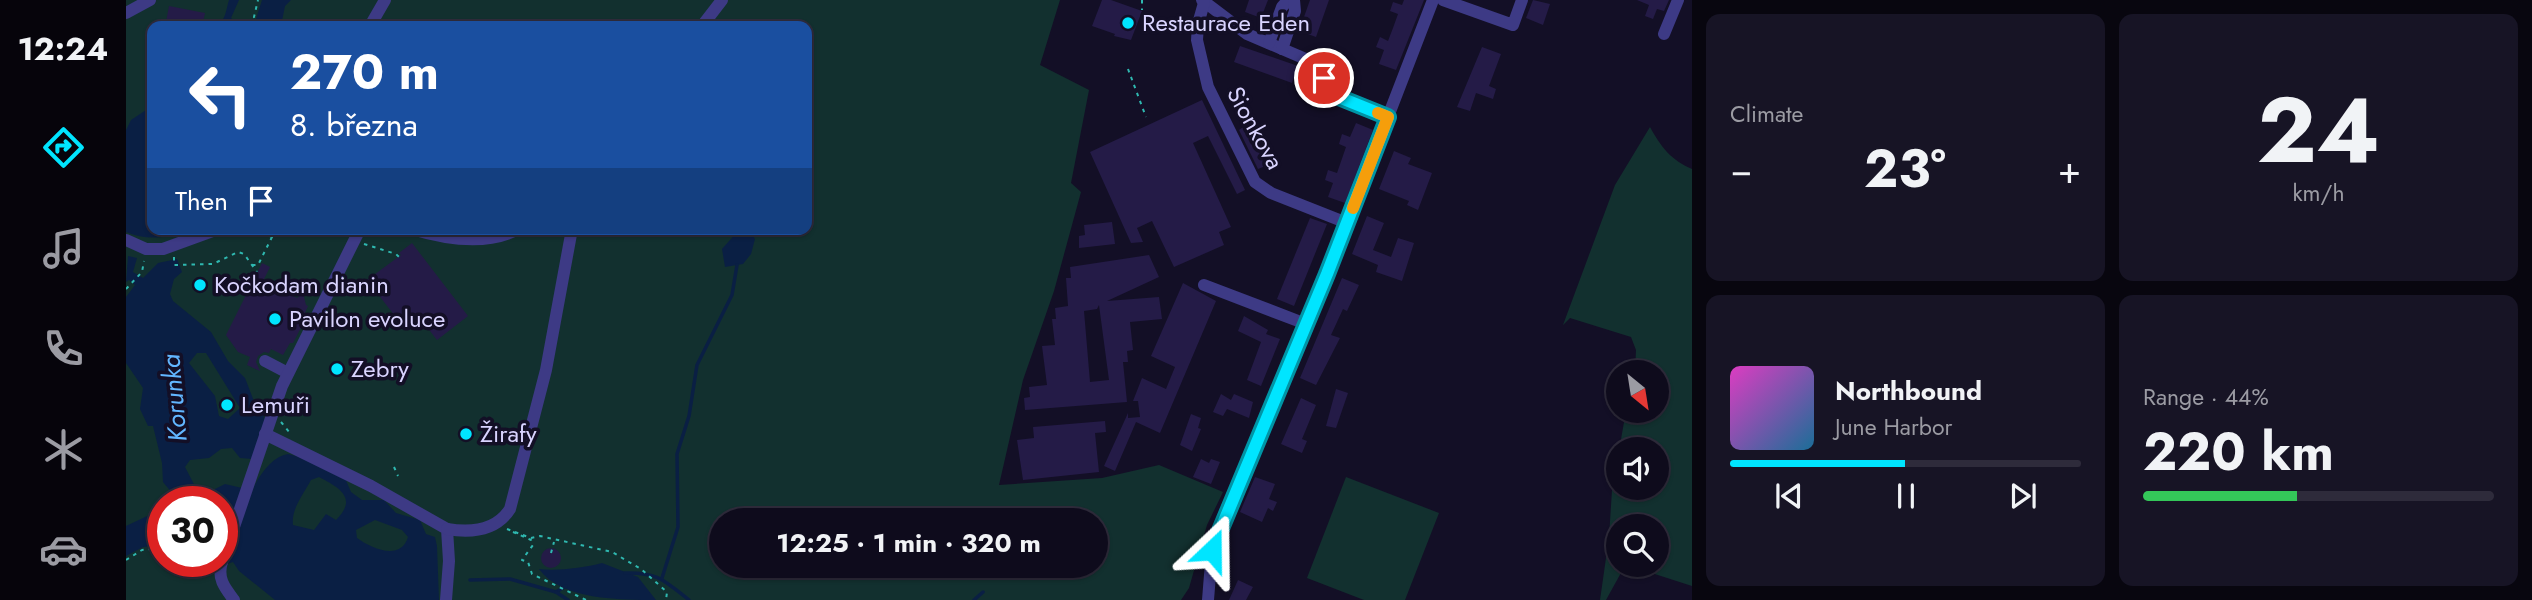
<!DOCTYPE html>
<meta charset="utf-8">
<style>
:root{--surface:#0e0b1c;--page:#171425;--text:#f1f3f6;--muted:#9b9ba3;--line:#2e2b3b;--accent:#00e5ff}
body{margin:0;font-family:Jost,sans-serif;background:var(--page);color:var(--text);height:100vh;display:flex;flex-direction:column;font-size:26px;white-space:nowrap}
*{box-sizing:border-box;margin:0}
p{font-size:23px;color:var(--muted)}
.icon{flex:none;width:38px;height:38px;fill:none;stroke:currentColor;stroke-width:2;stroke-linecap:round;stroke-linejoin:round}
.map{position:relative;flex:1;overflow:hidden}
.sheet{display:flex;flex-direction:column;gap:14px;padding:14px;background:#08060f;width:840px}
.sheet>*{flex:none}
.banner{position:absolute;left:21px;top:21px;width:665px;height:214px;border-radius:14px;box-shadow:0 2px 5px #0004,0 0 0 2px var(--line);background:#1a4fa0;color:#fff;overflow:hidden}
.needle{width:46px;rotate:150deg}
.fabs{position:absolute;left:1480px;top:360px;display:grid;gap:14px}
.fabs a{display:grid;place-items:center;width:63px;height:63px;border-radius:50%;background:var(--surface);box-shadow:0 2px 5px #0004,0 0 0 2px var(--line);font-size:35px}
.speed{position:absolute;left:21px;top:486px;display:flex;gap:14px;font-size:35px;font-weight:700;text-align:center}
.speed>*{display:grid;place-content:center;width:91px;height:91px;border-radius:50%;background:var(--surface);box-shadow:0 2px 5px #0004,0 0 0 2px var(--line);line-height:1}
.speed .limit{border:10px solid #d22;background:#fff;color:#111}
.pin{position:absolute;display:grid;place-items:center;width:60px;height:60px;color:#fff;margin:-30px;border:4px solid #fff;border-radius:50%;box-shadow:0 2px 7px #0007}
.me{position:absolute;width:77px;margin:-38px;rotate:23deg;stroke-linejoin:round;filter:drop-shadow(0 0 5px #0008)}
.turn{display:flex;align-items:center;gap:24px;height:147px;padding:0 28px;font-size:32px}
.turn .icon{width:91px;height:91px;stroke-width:2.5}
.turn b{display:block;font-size:49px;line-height:60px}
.then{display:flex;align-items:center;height:66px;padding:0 28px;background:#0003;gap:14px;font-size:26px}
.big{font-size:52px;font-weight:700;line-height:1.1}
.sheet .widget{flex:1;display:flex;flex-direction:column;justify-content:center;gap:10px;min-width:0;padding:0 24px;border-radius:14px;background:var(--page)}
.sheet .dial{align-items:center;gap:0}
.dial b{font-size:91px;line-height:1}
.song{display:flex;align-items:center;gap:21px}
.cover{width:84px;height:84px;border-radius:10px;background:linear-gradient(135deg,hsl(310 70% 55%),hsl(200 70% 35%))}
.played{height:7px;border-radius:4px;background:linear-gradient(90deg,var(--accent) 50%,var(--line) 50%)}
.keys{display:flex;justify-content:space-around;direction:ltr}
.heat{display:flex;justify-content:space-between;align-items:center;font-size:38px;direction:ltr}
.charge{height:10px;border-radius:5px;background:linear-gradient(90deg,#34c759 44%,var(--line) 0)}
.sheet .tiles{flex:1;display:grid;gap:14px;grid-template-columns:repeat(2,1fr)}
.trip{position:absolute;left:583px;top:508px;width:399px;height:70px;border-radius:35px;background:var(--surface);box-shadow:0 2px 5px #0004,0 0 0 2px var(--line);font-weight:700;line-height:70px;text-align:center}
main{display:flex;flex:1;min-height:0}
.dock{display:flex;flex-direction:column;width:126px;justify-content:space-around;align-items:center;background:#06040b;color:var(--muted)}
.dock .icon{width:49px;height:49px}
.dock .active{color:var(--accent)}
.dock b{font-size:32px;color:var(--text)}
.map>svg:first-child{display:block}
.green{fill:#12302f;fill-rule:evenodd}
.water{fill:#0a1f44;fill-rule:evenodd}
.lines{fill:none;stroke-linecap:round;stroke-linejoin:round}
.stream{stroke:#0a1f44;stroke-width:3.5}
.building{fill:#241b47;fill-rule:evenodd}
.path{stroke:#2fb8b0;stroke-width:2;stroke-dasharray:3.5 5;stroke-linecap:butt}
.minor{stroke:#3d3a85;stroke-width:12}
.route-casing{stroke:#0095a6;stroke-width:18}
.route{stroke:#00e5ff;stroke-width:12}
.slow{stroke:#f59e0b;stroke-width:12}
.poi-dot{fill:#00e5ff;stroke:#130f26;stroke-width:2.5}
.labels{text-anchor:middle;stroke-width:7;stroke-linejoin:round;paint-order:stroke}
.poi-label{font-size:24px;fill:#d9d4ff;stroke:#130f26;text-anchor:start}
.street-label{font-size:24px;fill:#d9d4ff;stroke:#130f26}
.water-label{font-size:26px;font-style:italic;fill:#62b6ff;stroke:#130f26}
</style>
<main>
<nav class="dock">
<b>12:24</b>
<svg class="icon active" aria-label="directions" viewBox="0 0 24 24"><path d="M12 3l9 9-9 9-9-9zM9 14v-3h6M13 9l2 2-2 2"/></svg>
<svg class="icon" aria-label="music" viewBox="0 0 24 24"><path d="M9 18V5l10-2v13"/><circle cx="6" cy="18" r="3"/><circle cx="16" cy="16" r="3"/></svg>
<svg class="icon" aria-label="phone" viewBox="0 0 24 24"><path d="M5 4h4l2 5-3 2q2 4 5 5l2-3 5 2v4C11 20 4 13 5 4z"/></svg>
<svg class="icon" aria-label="climate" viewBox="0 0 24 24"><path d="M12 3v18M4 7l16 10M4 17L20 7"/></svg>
<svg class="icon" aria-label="car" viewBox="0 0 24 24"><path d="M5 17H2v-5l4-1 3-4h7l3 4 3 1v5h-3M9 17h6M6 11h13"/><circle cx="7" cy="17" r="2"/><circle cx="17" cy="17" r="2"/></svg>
</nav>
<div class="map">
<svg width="1566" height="600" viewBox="0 0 1566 600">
<rect width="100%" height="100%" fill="#130f26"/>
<g class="green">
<path d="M 0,0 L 934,0 L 914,65 L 963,90 L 945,183 L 955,192 L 928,291 L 897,380 L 873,485 L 976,478 L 1033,465 L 1097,492 L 1081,525 L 1063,588 L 1055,600 L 0,600 ZM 26,26 L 681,26 L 681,229 L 26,229 ZM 37,502 L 96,502 L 96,562 L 37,562 ZM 595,520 L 970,520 L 970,565 L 595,565 Z"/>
<path d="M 1524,127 C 1535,147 1545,160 1566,169 L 1566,586 L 1507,567 L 1496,571 L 1480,600 L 1474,600 L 1483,537 L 1486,490 L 1500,411 L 1531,411 L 1531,373 L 1509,373 L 1510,350 L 1505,337 L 1444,318 L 1437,325 L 1489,185 ZM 1493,450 L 1531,450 L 1531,488 L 1493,488 ZM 1493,527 L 1531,527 L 1531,565 L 1493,565 Z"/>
<polygon points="1220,477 1313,513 1279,600 1238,600 1181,578"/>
</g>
<g class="water">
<path d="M 103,0 L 113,0 L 105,18 L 111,23 L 130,19 L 136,0 L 165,0 L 159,6 L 155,26 L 90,26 C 100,21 100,9 103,0 Z"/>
<path d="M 26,85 L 26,149 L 22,150 C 14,168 24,188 26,206 C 27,213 26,222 26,229 L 66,229 C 42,237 24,242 0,232 L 0,130 L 5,120 L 20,110 L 20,90 Z"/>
<polygon points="623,230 629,239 625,254 617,264 599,267 596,249 611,232"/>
<path d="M 2,256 L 11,258 L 7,272 L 17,278 L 32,263 L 51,259 L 56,272 L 48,279 L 44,294 L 47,301 L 85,332 L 102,361 L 119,378 L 131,409 L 137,414 L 139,422 L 126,459 L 114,458 L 106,448 L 95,449 L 83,458 L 64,460 L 59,467 L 71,490 L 79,494 L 99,484 L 116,488 L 96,547 L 96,502 L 40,502 L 46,493 L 37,482 L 36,463 L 27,426 L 22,426 L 14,409 L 17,388 L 0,363 L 0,297 L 9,285 L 3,280 L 0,282 ZM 71,353 L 80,353 L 114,408 L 102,419 L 93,416 L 89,396 L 63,363 Z"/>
<path d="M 162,454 L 174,457 L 219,478 L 225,492 L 236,500 L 258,500 L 270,513 L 294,520 L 300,534 L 309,537 L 311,546 L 313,600 L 149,600 L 113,571 L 107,562 L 98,565 C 108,536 128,459 162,454 ZM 193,477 C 214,488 232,498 210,520 L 200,514 L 188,530 L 167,525 C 165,509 177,495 185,480 ZM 249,520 L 276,530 L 282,537 C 275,561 246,549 231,538 L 230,530 Z"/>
<polygon points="37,507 37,545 17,547 0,556 0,526 34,510"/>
<path d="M 476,563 L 512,577 L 530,600 C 495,600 435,600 413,569 C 432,571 457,568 476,563 Z"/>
</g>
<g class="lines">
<g class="stream">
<path d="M 499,573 C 531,572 538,580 563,600"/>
<polyline points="536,578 552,527 551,454 563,416 571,365 606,295 611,265"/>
<polyline points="344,580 384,579 430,592 440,586"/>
<polyline points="430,592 442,600"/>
<polyline points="848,600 857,592"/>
</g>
</g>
<g class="building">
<polygon points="976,0 985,0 1016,11 1005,40 988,36 989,34 966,26"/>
<polygon points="1123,0 1142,0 1135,18 1119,12"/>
<polygon points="1184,0 1203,0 1190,37 1173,31"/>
<polygon points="1278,0 1298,0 1270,70 1253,64 1258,50 1250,47 1254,37 1262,41 1267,28 1272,14 1264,11 1267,2 1276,5"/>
<polygon points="1407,0 1424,4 1417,25 1400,18"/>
<polygon points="1511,0 1543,0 1538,11 1531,9 1527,19 1519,16 1523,5"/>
<polygon points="43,6 79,13 76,26 40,22"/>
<polygon points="1114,46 1172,66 1166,83 1108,62"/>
<polygon points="1356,47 1375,54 1363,86 1370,89 1367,99 1350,93 1344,111 1331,107"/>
<polygon points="1076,100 1119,190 1111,194 1082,136 1067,143 1105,227 1093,232 1098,245 1048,267 1026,221 1011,228 1017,242 1005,243 964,152"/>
<polygon points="1230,123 1247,130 1219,203 1202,197 1207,183 1199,180 1202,170 1211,173 1220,147 1213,144 1216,134 1224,137"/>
<polygon points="1122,124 1142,165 1132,169 1113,130"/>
<polygon points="1268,151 1285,158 1282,164 1306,173 1292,210 1281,205 1283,201 1253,189"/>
<polygon points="1241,216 1258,223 1247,250 1265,257 1272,238 1288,243 1276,281 1250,272 1252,265 1226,254"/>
<polygon points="1184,218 1201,224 1168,306 1151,299"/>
<polygon points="986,222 989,244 953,248 953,236 959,235 958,225"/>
<polygon points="286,243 342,316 311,340 294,318 279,329 241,280 275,255 273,253"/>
<path d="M 1023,255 L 1033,277 L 981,301 L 1033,297 L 1036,319 L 1004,322 L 1007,350 L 1001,351 L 1002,362 L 997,362 L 1001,402 L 899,410 L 898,398 L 904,397 L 903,387 L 921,385 L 916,346 L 929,345 L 926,319 L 930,319 L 929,308 L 942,306 L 940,278 L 945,278 L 944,267 ZM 973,305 L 983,380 L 964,382 L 958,311 L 971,309 Z"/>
<polygon points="136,263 144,267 137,281 171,298 177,293 180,305 182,306 178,315 180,318 167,343 164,343 157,355 145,349 143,353 138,352 132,356 130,362 134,371 121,365 124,357 112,352 100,335"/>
<polygon points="1216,278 1233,285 1221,311 1217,309 1205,335 1214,338 1190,385 1174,378"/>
<polygon points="1057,283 1090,301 1034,433 1010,422 989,471 978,466 1002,413 1002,418 1014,417 1012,401 1007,401 1016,378 1040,389 1049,367 1025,356"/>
<polygon points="1118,316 1142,330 1140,334 1154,339 1135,386 1121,380 1135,342 1112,331"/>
<polygon points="1210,389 1222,393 1210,428 1200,426"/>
<polygon points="1095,394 1105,400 1108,394 1127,402 1123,418 1101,409 1097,416 1087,412"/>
<polygon points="1175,398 1190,405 1176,439 1181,441 1176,453 1155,444"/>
<polygon points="1065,414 1075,418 1072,428 1075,429 1066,451 1054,445"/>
<polygon points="979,421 980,432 969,433 973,472 897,480 891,440 908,438 907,427"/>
<polygon points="1075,459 1083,463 1085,459 1094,462 1085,484 1067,477"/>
<polygon points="1129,477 1149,484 1143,499 1151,502 1147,511 1142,508 1136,522 1114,512"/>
<circle cx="425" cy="558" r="10"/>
<polygon points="1112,580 1127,587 1120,600 1103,600"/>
</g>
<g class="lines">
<g class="path">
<polyline points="1016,0 1016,10"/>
<polyline points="131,26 128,17 132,0"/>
<polyline points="1002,69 1020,117"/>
<polyline points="128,229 146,237 152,234 153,229"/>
<polyline points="211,235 219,231"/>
<polyline points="238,244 270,254 276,260"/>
<polyline points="48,257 48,265 87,264 112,252 118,254 131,272"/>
<polyline points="126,265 132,265 146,237"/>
<polyline points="0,289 16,272 18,261"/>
<polyline points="155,422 164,433"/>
<polyline points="268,467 272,476"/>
<polyline points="381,529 405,538 414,536 486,552 515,569 541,592 540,600"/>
<polyline points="387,532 405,540 407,545 396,560 402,562 406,574 460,600"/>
<polyline points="425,553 428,542"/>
<polyline points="0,560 16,550 37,548"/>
</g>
<g class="minor">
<polyline points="1076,0 1121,34 1189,63 1210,96 1262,116"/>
<polyline points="1317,0 1387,25 1396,0"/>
<polyline points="1078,3 1072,24 1071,40 1082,87 1129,182 1145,193 1221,223"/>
<polyline points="0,13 24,0"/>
<polyline points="244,26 259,0"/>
<polyline points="576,26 596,0"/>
<polyline points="1538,34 1552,0"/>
<polyline points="1143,43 1156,7 1162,0"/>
<polyline points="1156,49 1169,11 1168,0"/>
<path d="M 286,229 C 319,239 361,246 392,229"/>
<polyline points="0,240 20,249 37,249 92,229"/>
<polyline points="1078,285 1180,324"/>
<polyline points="139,361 162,373"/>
<polyline points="139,434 245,486 321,529 323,561 320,600"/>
<path d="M 321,529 C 345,533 370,531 384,509 L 420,370 L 446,229"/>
<polyline points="96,562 156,386 234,229"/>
<path d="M 96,562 C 91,578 98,587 108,600"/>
<polyline points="1082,600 1086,550 1221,223 1307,0"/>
</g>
</g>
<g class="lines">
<g class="route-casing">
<polyline id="route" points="1086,550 1201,274 1262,117 1210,96 1198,78"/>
</g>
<use href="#route" class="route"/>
<polyline class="slow" points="1227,208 1262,117 1252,113"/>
</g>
<g class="poi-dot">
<circle cx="1002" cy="23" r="7"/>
<circle cx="74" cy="285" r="7"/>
<circle cx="149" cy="319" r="7"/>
<circle cx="211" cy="369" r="7"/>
<circle cx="101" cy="405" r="7"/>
<circle cx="340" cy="434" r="7"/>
</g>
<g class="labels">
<g class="poi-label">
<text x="1016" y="31">Restaurace Eden</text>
<text x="88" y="293">Kočkodam dianin</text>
<text x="163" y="327">Pavilon evoluce</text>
<text x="225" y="377">Zebry</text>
<text x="115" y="413">Lemuři</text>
<text x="354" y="442">Žirafy</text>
</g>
<g class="street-label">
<text transform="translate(1129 128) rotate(61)" y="8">Sionkova</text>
</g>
<g class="water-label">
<text transform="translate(48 398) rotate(-95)" y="9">Korunka</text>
</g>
</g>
</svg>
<div class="fabs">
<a><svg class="needle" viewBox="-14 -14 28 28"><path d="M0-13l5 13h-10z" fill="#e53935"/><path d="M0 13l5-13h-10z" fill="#9b9ba3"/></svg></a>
<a><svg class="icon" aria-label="sound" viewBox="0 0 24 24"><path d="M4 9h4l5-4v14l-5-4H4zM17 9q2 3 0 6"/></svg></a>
<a><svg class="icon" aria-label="search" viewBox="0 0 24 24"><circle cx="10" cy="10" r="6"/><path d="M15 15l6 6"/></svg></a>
</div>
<div class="speed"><div class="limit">30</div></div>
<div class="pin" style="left:1198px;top:78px;background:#d93025"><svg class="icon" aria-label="arrive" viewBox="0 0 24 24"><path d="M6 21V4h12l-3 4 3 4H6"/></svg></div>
<svg class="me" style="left:1086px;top:550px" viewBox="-20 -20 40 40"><path d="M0-17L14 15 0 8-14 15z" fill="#00e5ff" stroke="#fff" stroke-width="4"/></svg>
<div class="trip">12:25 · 1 min · 320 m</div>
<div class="banner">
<div class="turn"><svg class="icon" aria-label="left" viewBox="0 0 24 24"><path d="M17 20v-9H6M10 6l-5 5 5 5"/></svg><div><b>270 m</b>8. března</div></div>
<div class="then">Then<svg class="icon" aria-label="arrive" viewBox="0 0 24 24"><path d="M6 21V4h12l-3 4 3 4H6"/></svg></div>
</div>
</div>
<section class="sheet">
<div class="tiles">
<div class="widget"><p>Climate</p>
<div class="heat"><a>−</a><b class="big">23°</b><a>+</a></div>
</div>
<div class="widget dial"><b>24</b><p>km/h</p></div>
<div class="widget">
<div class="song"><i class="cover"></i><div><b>Northbound</b><p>June Harbor</p></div></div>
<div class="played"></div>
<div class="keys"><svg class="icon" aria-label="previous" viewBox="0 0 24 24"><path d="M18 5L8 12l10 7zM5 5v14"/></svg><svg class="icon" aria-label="pause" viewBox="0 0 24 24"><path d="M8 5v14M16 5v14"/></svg><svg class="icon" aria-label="next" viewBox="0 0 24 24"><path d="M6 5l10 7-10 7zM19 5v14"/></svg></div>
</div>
<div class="widget"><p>Range · 44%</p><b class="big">220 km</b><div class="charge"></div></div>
</div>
</section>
</main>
